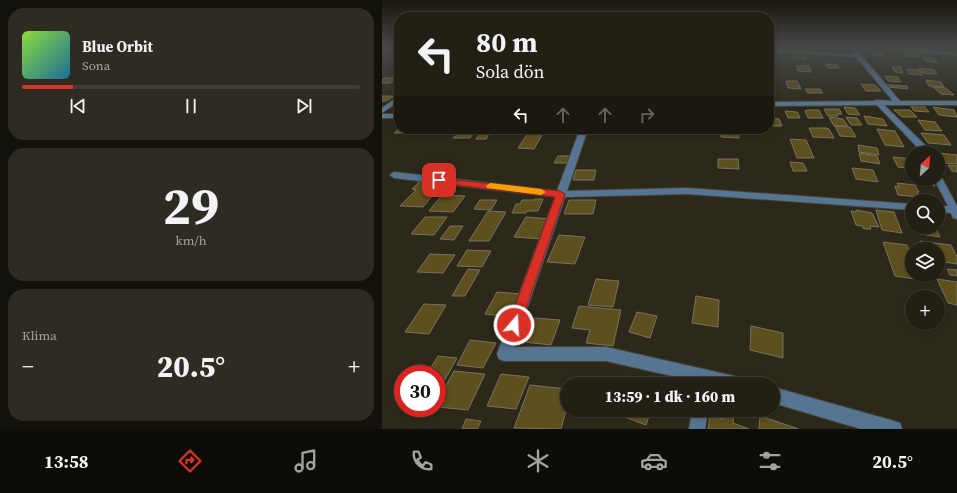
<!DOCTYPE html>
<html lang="tr">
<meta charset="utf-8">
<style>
:root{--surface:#221f14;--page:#2e2c22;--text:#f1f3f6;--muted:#a2a2a0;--line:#3f3d34;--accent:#d93025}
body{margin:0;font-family:"Source Serif 4",serif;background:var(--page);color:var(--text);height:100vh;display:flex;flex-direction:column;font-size:15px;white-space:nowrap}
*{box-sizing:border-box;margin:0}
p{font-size:13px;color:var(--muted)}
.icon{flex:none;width:22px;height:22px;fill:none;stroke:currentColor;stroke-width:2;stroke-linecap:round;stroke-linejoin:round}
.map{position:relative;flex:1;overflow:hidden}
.panel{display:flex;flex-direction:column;gap:8px;padding:8px;background:#13110b;width:382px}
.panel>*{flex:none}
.top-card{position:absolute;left:12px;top:12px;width:380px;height:122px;border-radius:16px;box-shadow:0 2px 6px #0003,0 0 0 1px var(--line);background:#221f14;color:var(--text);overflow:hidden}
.needle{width:26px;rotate:26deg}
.buttons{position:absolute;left:523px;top:146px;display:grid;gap:8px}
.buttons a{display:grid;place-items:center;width:40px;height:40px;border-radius:50%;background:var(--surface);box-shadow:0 2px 6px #0003,0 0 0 1px var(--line);font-size:20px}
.speed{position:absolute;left:12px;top:365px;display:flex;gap:8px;font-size:20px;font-weight:700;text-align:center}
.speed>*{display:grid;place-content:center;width:52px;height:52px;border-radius:50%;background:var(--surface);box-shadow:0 2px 6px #0003,0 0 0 1px var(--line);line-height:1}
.speed .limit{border:6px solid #d22;background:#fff;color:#111}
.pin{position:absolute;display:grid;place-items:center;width:34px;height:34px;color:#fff;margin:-17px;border-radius:8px;box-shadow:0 2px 6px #0006}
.me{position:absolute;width:44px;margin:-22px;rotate:19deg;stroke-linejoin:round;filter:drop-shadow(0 0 3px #0008)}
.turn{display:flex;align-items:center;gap:14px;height:84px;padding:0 16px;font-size:18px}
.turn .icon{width:52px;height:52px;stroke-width:2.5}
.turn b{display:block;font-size:28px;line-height:34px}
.lanes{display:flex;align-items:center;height:38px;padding:0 16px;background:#0003;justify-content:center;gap:20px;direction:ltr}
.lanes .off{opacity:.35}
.big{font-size:30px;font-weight:800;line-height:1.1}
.panel .widget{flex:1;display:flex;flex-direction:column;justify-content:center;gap:6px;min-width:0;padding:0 14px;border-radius:16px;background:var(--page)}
.panel .dial{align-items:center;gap:0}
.dial b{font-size:52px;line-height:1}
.song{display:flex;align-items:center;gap:12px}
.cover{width:48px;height:48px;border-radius:6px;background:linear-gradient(135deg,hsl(90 70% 55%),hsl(200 70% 35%))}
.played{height:4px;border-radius:2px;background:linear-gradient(90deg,var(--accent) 15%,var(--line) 15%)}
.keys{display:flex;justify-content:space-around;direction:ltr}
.heat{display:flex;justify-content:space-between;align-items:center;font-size:22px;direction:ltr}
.trip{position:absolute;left:178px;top:377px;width:220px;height:40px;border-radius:20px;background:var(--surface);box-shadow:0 2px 6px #0003,0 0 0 1px var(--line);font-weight:800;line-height:40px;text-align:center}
.dock{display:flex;height:64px;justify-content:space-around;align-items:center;background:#0e0c08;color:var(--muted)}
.dock .icon{width:28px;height:28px}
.dock .selected{color:var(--accent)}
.dock b{font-size:18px;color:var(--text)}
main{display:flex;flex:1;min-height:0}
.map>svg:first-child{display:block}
.building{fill:#5e501e;stroke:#777261}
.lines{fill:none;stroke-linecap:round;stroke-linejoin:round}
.minor-casing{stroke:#484436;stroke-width:2}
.minor{fill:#567593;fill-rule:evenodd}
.route{fill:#d93025;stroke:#8d1f18}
.slow{fill:#f59e0b}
</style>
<main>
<section class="panel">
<div class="widget">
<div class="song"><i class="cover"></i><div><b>Blue Orbit</b><p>Sona</p></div></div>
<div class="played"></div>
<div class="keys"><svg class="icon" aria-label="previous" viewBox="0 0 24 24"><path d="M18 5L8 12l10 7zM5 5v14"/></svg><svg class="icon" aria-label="pause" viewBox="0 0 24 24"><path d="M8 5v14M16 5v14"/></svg><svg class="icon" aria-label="next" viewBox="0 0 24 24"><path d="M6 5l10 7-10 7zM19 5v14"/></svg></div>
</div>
<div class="widget dial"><b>29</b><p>km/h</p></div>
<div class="widget"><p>Klima</p>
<div class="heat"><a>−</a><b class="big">20.5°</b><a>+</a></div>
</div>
</section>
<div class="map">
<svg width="575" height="429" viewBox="0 0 575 429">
<rect width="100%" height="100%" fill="#2d291a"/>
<g class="building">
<polygon points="488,51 500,52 503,56 492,55"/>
<polygon points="522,52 535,53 538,57 524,56"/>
<polygon points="411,54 423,55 424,59 412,58"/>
<polygon points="540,57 552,59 555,63 543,61"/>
<polygon points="444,64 455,65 457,68 446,68"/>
<polygon points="415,66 427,66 429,72 416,71"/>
<polygon points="510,67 519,67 521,73 513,72"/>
<polygon points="537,68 552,70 555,74 540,73"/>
<polygon points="525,69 537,70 540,75 527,74"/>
<polygon points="503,76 515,77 519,82 506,81"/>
<polygon points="2,78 16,78 8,83 0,83 0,80"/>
<polygon points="544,80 559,82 562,87 547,86"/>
<polygon points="404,81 415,81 419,89 406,88"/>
<polygon points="479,84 493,85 499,91 484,91"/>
<polygon points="505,85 525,86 526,89 506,87"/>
<polygon points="551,87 564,88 572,95 559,94"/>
<polygon points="423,89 438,89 441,93 426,93"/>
<polygon points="0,96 12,96 4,101 0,101"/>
<polygon points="527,103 540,104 547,112 532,111"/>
<polygon points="462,107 473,108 478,115 466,114"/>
<polygon points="551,107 572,110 575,117 557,115"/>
<polygon points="442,109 457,109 460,114 455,114 456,116 446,116"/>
<polygon points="426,110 437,110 441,118 426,118 423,111"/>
<polygon points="512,110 528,110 535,117 520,117"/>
<polygon points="403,111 415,112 418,118 406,118"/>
<polygon points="482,116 501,119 505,126 486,124"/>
<polygon points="447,117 461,119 466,126 452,126"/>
<polygon points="464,117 475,118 480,125 469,125"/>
<polygon points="387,118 397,119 400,126 387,126"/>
<polygon points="536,120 553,122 560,131 543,130"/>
<polygon points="453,126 468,127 474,137 458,136"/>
<polygon points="427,128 444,128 447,129 452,138 431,137"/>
<polygon points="17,129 32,129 27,133 12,133"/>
<polygon points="43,129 60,129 56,134 38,134"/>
<polygon points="342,129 356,129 357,138 339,137 338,130"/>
<polygon points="495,129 513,131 522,147 503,145"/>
<polygon points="109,130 104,139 94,139 100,131"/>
<polygon points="148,130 163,130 152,149 136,148"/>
<polygon points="80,131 93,131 88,138 71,138"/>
<polygon points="539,133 562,135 569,145 546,143"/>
<polygon points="408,139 424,140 432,158 415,158"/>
<polygon points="476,145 495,148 497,155 477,152"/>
<polygon points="477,153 495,156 498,164 479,161"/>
<polygon points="556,153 575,155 575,164 563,163"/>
<polygon points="176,156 188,156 185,163 172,163"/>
<polygon points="511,157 530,159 530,169 516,167"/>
<polygon points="336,159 356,159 357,169 336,168"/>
<polygon points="408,162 421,163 425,171 411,171"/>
<polygon points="566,165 575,166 575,172 570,171"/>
<polygon points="470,168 491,170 496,182 474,179"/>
<polygon points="194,170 214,170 212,180 191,180"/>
<polygon points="524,170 530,171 530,179 550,179 553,186 530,182 529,176 526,176"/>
<polygon points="37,182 61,183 41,207 18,206 34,190 30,189"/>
<polygon points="515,183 533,185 537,192 535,192 537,197 516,195 513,186 517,187"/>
<polygon points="60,195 83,196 71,212 47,211"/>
<polygon points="153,199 161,199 156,211 145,211 144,213 130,213 134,204 138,204 140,200 153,200"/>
<polygon points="98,200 115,200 109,210 92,209"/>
<polygon points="187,200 214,200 211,214 182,214"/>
<polygon points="474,210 490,213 497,227 488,226 489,229 482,229 480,226 474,225 469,211 474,212"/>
<polygon points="494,210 512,212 520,233 500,230"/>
<polygon points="106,211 124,212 107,241 87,241"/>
<polygon points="43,217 65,217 52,235 29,234"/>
<polygon points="144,217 169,219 159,239 132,237"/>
<polygon points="68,226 81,226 72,240 58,239"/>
<polygon points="535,227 553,227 558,237 538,234"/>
<polygon points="177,235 203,237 193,264 165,262"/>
<polygon points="538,241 569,245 575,257 575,264 556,261 556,249 542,249"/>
<polygon points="501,242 525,245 530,258 530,275 537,275 539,280 513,276"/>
<polygon points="85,250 109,251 100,267 75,266"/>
<polygon points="48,254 73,255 61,273 35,272"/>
<polygon points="86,269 98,270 83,296 70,296"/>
<polygon points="565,269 575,270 575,276 568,275"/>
<polygon points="214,279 237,281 231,307 206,305"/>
<polygon points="555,279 575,282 575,305 566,303"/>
<polygon points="115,292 139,294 128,317 103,314"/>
<polygon points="314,296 337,300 336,327 310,323"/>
<polygon points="42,304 64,305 47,334 23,332"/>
<polygon points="197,306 239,310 231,346 204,343 208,330 190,328"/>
<polygon points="255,312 275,316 268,338 247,332"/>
<polygon points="152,318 178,320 169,345 142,342"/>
<polygon points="369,326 401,333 401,358 368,350"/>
<polygon points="88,340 114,343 101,368 75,365"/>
<polygon points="56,356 75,358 55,394 55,374 45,374"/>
<polygon points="72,371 103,374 86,410 55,407 55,402"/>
<polygon points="119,374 147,377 134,409 105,406"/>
<polygon points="246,376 269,384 243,384"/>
<polygon points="148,385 185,389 185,407 179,429 132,428"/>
<polygon points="233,410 269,410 264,425 232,413"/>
<polygon points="342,410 352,413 351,423 367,429 326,429 328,415 341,419"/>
<polygon points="378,416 417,429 377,429"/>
<polygon points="84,419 99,421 95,429 80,429"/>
</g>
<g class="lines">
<g class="minor-casing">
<g id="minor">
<polygon points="395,48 399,48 399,50 472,54 469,48 473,48 518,101 575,101 575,105 502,105 544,146 547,153 539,153 537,149 495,105 387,106 387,102 492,101 495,100 511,101 474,57 397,52 395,51"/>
<polygon points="504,48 575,52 575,56 506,49"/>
<polygon points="17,96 17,101 0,113 0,108"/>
<rect x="0" y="114" width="17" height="4"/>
<polygon points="198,129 206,129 185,191 305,188 530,204 530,210 305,194 183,197 132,347 224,347 352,376 357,379 360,384 325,384 224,361 122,361 117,359 115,354 173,197 12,178 8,175 12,172 175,191"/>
<polygon points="556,175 560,178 575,206 575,219 571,218 569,213 556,212 556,206 566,206 552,179 556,179"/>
<polygon points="391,387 512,421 518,423 520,429 479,429 391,403"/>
<polygon points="310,410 326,410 323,429 307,429"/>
</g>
</g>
<use href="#minor" class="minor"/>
</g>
<linearGradient id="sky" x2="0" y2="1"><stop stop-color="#19170e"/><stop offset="0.44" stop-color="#464949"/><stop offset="1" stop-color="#464949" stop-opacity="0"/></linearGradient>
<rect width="575" height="108" fill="url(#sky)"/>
<polygon class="route" points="54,178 178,191 183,194 137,329 132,330 128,329 126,325 173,197 57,183 54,182"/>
<polygon class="slow" points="108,183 159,189 164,192 159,195 105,188 104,186"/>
</svg>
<div class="buttons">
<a><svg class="needle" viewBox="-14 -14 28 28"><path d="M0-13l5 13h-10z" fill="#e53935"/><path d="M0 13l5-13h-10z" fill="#a2a2a0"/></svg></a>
<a><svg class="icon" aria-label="search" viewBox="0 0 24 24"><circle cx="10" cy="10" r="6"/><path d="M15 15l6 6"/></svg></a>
<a><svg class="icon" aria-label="layers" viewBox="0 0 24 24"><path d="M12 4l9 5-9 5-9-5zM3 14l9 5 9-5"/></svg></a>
<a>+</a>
</div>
<div class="speed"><div class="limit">30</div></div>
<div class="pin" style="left:57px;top:180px;background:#d93025"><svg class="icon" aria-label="arrive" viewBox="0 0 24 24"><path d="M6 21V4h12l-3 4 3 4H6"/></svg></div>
<svg class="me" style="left:132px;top:325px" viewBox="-20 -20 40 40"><circle r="17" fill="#d93025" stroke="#fff" stroke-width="3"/><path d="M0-11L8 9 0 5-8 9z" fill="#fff"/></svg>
<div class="trip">13:59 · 1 dk · 160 m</div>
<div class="top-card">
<div class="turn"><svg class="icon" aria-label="left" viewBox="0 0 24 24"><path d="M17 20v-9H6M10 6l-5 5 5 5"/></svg><div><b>80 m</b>Sola dön</div></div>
<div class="lanes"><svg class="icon" aria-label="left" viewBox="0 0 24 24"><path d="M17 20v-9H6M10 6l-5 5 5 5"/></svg><svg class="icon off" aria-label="ahead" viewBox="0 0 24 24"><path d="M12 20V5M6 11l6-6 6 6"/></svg><svg class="icon off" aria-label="ahead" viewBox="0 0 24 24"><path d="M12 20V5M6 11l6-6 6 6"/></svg><svg class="icon off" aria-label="right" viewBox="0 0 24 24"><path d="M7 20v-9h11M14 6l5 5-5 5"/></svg></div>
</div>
</div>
</main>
<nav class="dock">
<b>13:58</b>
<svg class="icon selected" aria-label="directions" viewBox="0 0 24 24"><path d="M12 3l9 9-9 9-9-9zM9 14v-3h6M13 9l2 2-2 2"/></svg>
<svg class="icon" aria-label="music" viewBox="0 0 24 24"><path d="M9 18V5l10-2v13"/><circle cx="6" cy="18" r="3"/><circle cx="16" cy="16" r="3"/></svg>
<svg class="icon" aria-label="phone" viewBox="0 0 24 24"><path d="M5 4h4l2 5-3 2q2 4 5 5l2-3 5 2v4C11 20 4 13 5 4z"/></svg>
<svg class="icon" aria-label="climate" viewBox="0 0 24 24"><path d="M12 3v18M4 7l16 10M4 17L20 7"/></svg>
<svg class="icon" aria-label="car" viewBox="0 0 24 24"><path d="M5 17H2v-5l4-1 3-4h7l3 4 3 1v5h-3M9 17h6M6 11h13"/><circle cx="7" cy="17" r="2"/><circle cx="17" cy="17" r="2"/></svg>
<svg class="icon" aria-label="filters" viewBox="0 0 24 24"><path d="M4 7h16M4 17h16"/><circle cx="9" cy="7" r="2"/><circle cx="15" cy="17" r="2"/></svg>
<b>20.5°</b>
</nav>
